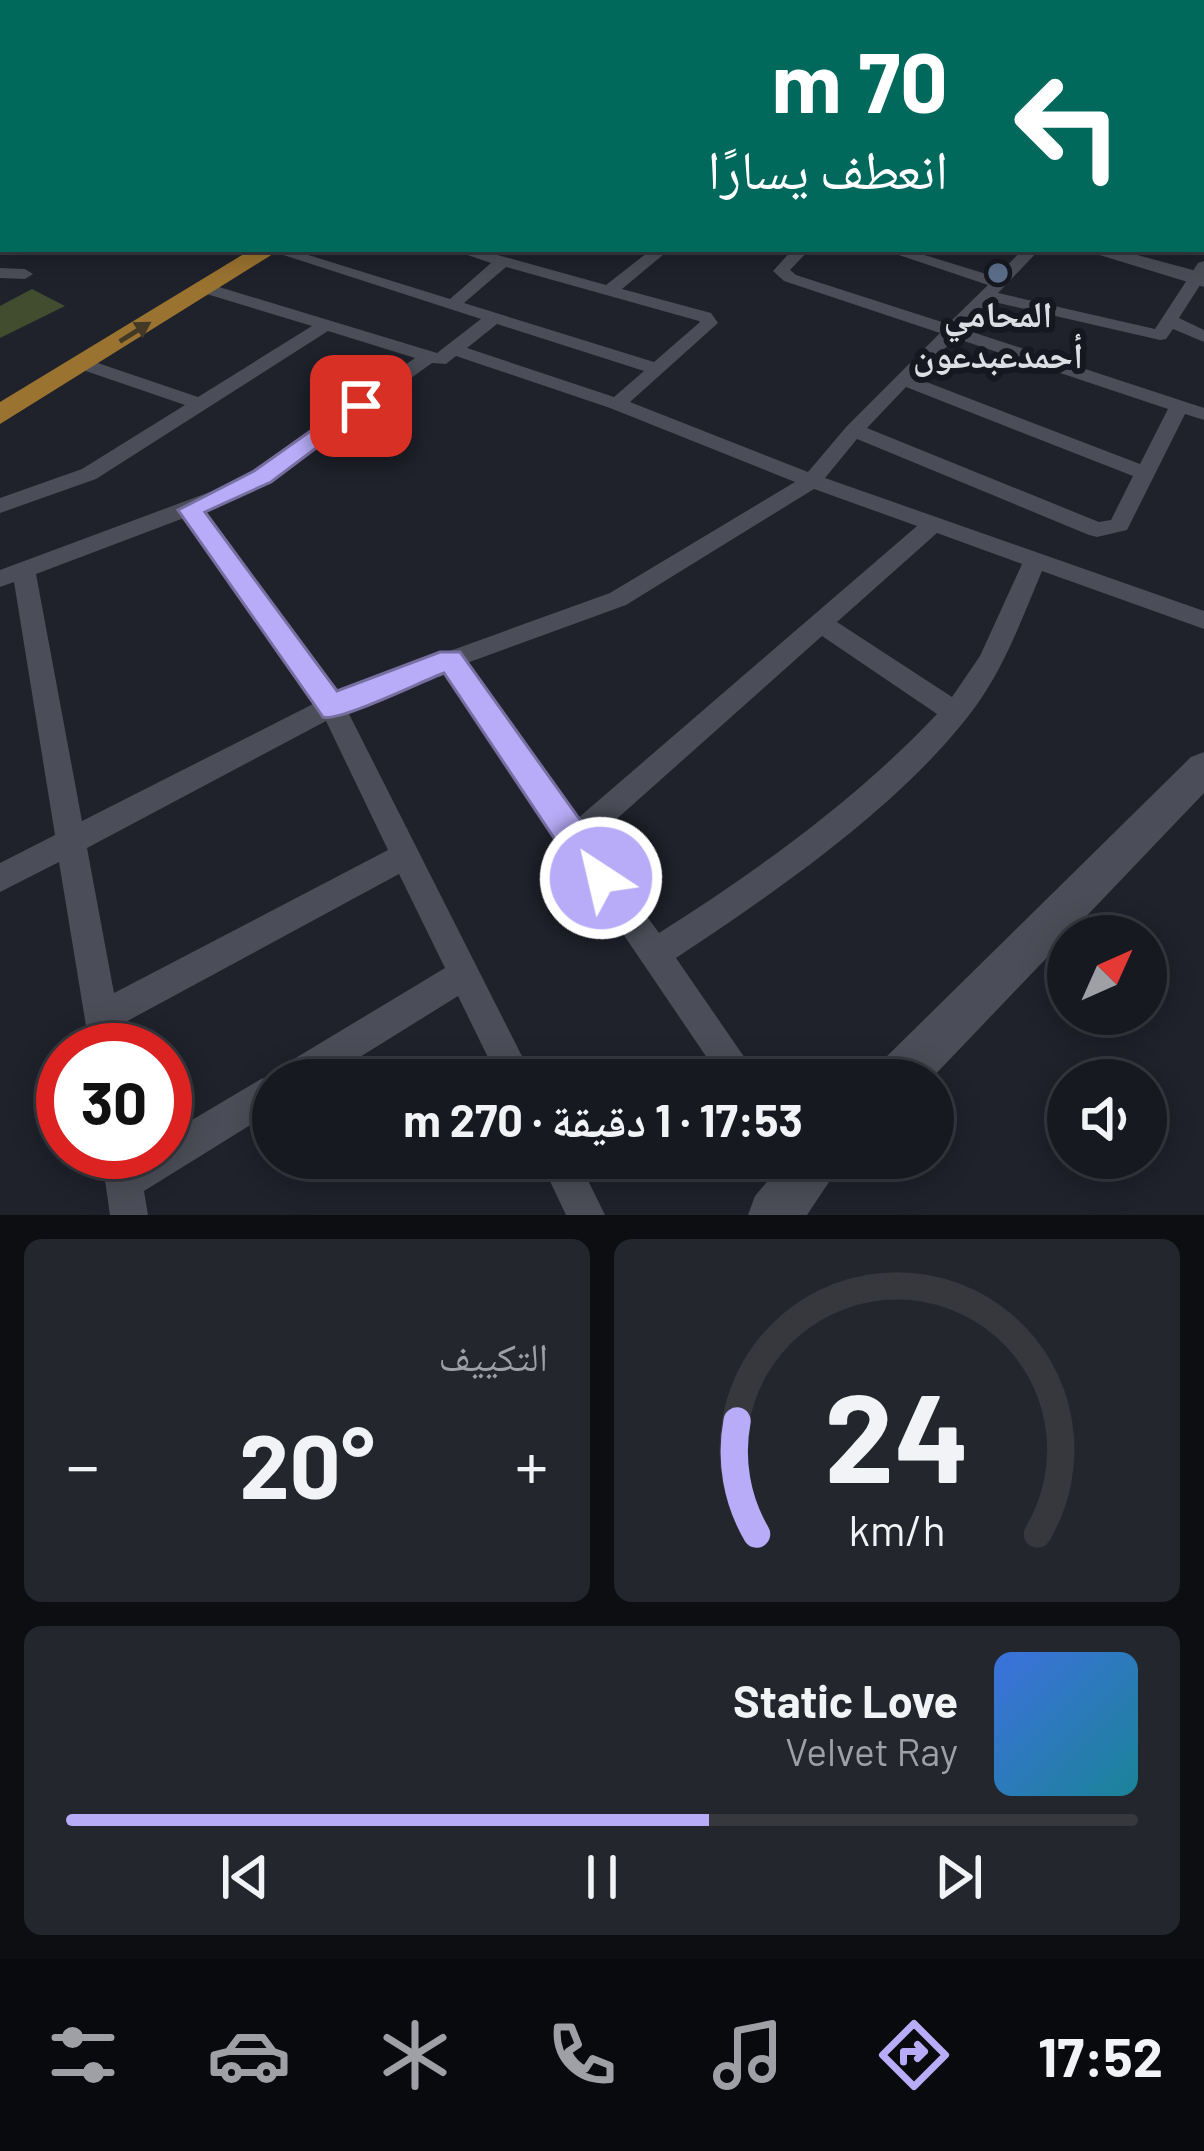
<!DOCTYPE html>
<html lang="ar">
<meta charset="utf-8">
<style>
:root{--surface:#171920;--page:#24262d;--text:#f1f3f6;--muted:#9ea0a5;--line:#36383e;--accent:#b8abf7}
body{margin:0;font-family:Barlow,"Noto Naskh Arabic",sans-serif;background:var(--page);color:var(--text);direction:rtl;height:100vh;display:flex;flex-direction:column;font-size:45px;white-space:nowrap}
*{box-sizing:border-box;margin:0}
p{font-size:39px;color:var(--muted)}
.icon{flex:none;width:66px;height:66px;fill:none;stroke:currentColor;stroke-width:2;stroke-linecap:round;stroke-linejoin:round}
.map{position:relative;height:1215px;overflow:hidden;direction:ltr}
.side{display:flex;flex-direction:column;gap:24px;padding:24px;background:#0d0e12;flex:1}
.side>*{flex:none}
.top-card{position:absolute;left:0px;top:0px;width:1206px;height:252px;box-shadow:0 6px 30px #0003,0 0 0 3px var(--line);direction:rtl;background:#00695c;color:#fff;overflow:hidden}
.needle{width:78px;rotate:45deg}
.controls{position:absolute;left:1047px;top:915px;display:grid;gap:24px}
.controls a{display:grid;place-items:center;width:120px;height:120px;border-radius:50%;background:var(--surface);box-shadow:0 6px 30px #0003,0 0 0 3px var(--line);font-size:60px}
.speed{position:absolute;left:36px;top:1023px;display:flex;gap:24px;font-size:60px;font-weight:700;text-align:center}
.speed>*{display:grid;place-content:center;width:156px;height:156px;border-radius:50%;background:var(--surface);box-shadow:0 6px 30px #0003,0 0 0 3px var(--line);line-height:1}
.speed .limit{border:18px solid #d22;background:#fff;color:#111}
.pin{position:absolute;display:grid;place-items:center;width:102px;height:102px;color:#fff;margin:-51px;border-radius:24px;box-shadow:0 6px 18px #0006}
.me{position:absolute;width:132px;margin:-66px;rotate:325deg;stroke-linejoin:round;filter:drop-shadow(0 0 9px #0008)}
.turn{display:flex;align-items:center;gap:42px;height:252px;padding:0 60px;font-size:54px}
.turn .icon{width:156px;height:156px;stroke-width:2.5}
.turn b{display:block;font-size:84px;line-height:102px}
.big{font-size:90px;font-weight:700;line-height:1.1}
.side .tile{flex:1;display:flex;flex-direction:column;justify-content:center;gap:18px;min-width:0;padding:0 42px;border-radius:18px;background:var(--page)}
.side .dial{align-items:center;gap:0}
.dial svg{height:312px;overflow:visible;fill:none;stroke:var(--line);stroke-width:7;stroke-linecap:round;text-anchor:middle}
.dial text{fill:var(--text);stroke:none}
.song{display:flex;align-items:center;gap:36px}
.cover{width:144px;height:144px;border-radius:18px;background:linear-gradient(135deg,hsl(220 70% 55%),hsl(190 70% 35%))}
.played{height:12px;border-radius:6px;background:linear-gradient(90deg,var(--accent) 60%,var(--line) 60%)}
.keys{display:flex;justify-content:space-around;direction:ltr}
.heat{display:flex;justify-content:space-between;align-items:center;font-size:66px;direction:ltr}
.side .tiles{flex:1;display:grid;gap:24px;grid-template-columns:1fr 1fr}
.tile:last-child{grid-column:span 2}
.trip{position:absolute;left:252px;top:1059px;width:702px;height:120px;border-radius:60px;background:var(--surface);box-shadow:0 6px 30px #0003,0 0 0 3px var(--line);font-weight:700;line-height:120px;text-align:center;direction:rtl}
.menu{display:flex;height:192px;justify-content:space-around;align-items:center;background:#090a0d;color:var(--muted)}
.menu .icon{width:84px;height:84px}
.menu .active{color:var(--accent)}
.menu b{font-size:54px;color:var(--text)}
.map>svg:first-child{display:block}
.green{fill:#424d2f}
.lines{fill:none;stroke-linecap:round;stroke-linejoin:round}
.street{fill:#4b4d58;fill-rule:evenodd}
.secondary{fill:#4b4d58;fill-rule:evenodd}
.primary{fill:#9a7330;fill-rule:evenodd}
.oneway{fill:#443826}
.route{fill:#b8abf7;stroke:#786fa1;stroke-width:3}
.service-dot{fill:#5c6f8a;stroke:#161821;stroke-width:4.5}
.labels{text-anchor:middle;stroke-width:12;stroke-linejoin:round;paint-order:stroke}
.far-poi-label{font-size:36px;font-weight:bold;fill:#dcdee4;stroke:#161821}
</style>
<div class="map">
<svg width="1204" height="1215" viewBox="0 0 1204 1215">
<rect width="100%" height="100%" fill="#1f212b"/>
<polygon class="green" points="32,289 65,306 0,338 0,306"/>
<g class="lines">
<g class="street">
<polygon points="50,0 61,0 48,3"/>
<polygon points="234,0 244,0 233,3"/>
<polygon points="333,0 343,0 331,3"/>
<polygon points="380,0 390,0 392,3 382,3"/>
<polygon points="1141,0 1153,0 1156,3 1144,3"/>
<rect x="1203" y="4" width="1" height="6"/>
<polygon points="3,29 3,36 0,37 0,30"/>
<polygon points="3,99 3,109 0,110 0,100"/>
<rect x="1203" y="100" width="1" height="8"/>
<polygon points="1204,121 1204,130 1203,130 1203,121"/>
<polygon points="3,131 3,141 0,142 0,132"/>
<rect x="1203" y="149" width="1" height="8"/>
<rect x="0" y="172" width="3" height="8"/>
<rect x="1203" y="204" width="1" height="8"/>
<path d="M 265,249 L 289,249 L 450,299 L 491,263 L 450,249 L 476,249 L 606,285 L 652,249 L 670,249 L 622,289 L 711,313 L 718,323 L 630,402 L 808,472 L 847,426 L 940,333 L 784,281 L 773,271 L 793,249 L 810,249 L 790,270 L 796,275 L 948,324 L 988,285 L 881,249 L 905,249 L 996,277 L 1023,249 L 1040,249 L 998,293 L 1155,329 L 1198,263 L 1204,261 L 1204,279 L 1179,318 L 1204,330 L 1204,342 L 1173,329 L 1166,339 L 1160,340 L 990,301 L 963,329 L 1204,408 L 1204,420 L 1185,414 L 1127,530 L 1097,537 L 1089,535 L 857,439 L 825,478 L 1204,611 L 1204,629 L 1042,571 C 1023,616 1006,663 978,703 C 908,801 776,892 676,958 L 760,1080 L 722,1080 L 445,671 L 347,710 L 534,1080 L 499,1080 L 458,996 L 323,1080 L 273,1080 L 273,1111 L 144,1191 L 148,1215 L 110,1215 L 101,1152 L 165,1152 L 165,1136 L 261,1079 L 276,1075 L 279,1068 L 445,968 L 399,874 L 120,1025 L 124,1050 L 90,1050 L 59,862 L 0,892 L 0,863 L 55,835 L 14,582 L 0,587 L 0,570 L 234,483 L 415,358 L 328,331 L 96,479 L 0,513 L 0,498 L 82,469 L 185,405 L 77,368 L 77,360 L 89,360 L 198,397 L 312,326 L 200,292 L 200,284 L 206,283 L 437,353 L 481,319 ZM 506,267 L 699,321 L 700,322 L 654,362 L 464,303 ZM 497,324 L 644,371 L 614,397 L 467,348 ZM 955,338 L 1168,409 L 1140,464 L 916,378 ZM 456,356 L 610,408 L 795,482 L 610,593 L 336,692 L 202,511 L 250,493 L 432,363 L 446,364 ZM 906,387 L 1133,476 L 1111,520 L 1099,522 L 867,428 ZM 814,489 L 917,526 L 577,819 L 467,663 L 626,605 ZM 184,518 L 315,703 L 82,821 L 36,574 ZM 937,533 L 1022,564 L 980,656 L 952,697 L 837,622 ZM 822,636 L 937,714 C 856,800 758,870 659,933 L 592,841 ZM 326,721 L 388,850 L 114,993 L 87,848 Z"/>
<polygon points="0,268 25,269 33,274 25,279 0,278"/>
<polygon points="539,1158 577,1158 605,1215 566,1215"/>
</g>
<g class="secondary">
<polygon points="1080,249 1115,249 1204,273 1204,287"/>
<polygon points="1204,752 1204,793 930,1080 873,1080 880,1063 1191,757"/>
<polygon points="787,1158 845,1158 807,1215 748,1215 755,1196"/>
</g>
<g class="primary">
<polygon points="885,0 908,0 911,3 887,3"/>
<rect x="1203" y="63" width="1" height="10"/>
<polygon points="252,249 281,249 0,424 0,402"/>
</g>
</g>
<defs><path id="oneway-solid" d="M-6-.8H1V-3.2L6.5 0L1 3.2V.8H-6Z" transform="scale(3)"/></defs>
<use class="oneway" href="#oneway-solid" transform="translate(135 332) rotate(-32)"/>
<path class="route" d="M 353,401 L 372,406 L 271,482 L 205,512 L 337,691 L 440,652 L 460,652 L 613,866 L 618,878 L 613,889 L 601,893 L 588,889 L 444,673 C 420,682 339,722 323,717 L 178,510 L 254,471 Z"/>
<circle class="service-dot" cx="998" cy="273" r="12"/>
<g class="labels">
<g class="far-poi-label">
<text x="998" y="327">المحامي<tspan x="998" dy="41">أحمدعبدعون</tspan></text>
</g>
</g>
</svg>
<div class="controls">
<a><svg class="needle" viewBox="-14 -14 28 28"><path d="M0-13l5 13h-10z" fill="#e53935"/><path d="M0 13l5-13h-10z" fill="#9ea0a5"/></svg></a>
<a><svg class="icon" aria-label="sound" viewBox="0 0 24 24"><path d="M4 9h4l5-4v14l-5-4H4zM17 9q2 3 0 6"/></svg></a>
</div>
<div class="speed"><div class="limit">30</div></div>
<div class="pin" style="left:361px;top:406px;background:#d93025"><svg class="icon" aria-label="arrive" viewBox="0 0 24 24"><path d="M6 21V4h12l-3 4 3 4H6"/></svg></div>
<svg class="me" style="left:601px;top:878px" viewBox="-20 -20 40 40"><circle r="17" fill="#b8abf7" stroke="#fff" stroke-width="3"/><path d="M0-11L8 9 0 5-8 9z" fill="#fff"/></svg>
<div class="trip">17:53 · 1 دقيقة · 270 m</div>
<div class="top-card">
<div class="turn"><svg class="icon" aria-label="left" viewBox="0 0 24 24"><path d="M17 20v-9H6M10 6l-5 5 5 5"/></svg><div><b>70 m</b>انعطف يسارًا</div></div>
</div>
</div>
<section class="side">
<div class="tiles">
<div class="tile dial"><svg viewBox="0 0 100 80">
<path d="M14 69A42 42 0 1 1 86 69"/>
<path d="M14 69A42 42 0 0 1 9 40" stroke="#b8abf7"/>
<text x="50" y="56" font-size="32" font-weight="700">24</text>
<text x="50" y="72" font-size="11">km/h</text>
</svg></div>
<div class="tile"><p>التكييف</p>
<div class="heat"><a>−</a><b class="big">20°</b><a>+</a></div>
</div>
<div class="tile">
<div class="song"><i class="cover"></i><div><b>Static Love</b><p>Velvet Ray</p></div></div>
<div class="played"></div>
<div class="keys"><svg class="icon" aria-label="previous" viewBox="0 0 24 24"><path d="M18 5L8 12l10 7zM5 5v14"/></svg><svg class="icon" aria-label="pause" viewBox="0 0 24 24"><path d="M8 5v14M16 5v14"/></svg><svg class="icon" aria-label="next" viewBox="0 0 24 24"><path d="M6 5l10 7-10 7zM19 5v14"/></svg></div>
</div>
</div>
</section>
<nav class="menu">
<b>17:52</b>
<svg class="icon active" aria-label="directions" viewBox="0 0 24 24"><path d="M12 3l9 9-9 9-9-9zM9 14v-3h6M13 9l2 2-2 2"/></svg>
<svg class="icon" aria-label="music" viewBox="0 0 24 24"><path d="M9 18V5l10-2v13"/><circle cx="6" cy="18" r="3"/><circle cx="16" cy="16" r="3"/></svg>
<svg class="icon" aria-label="phone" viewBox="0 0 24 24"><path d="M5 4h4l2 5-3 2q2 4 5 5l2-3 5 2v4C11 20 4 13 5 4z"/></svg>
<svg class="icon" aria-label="climate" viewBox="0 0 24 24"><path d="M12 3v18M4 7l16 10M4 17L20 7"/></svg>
<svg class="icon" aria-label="car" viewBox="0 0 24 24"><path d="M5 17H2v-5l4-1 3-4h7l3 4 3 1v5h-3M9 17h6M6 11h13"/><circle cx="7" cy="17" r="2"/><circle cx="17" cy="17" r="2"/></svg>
<svg class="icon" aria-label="filters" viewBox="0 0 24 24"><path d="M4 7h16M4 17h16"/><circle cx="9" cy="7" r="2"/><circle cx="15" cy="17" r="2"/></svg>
</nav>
